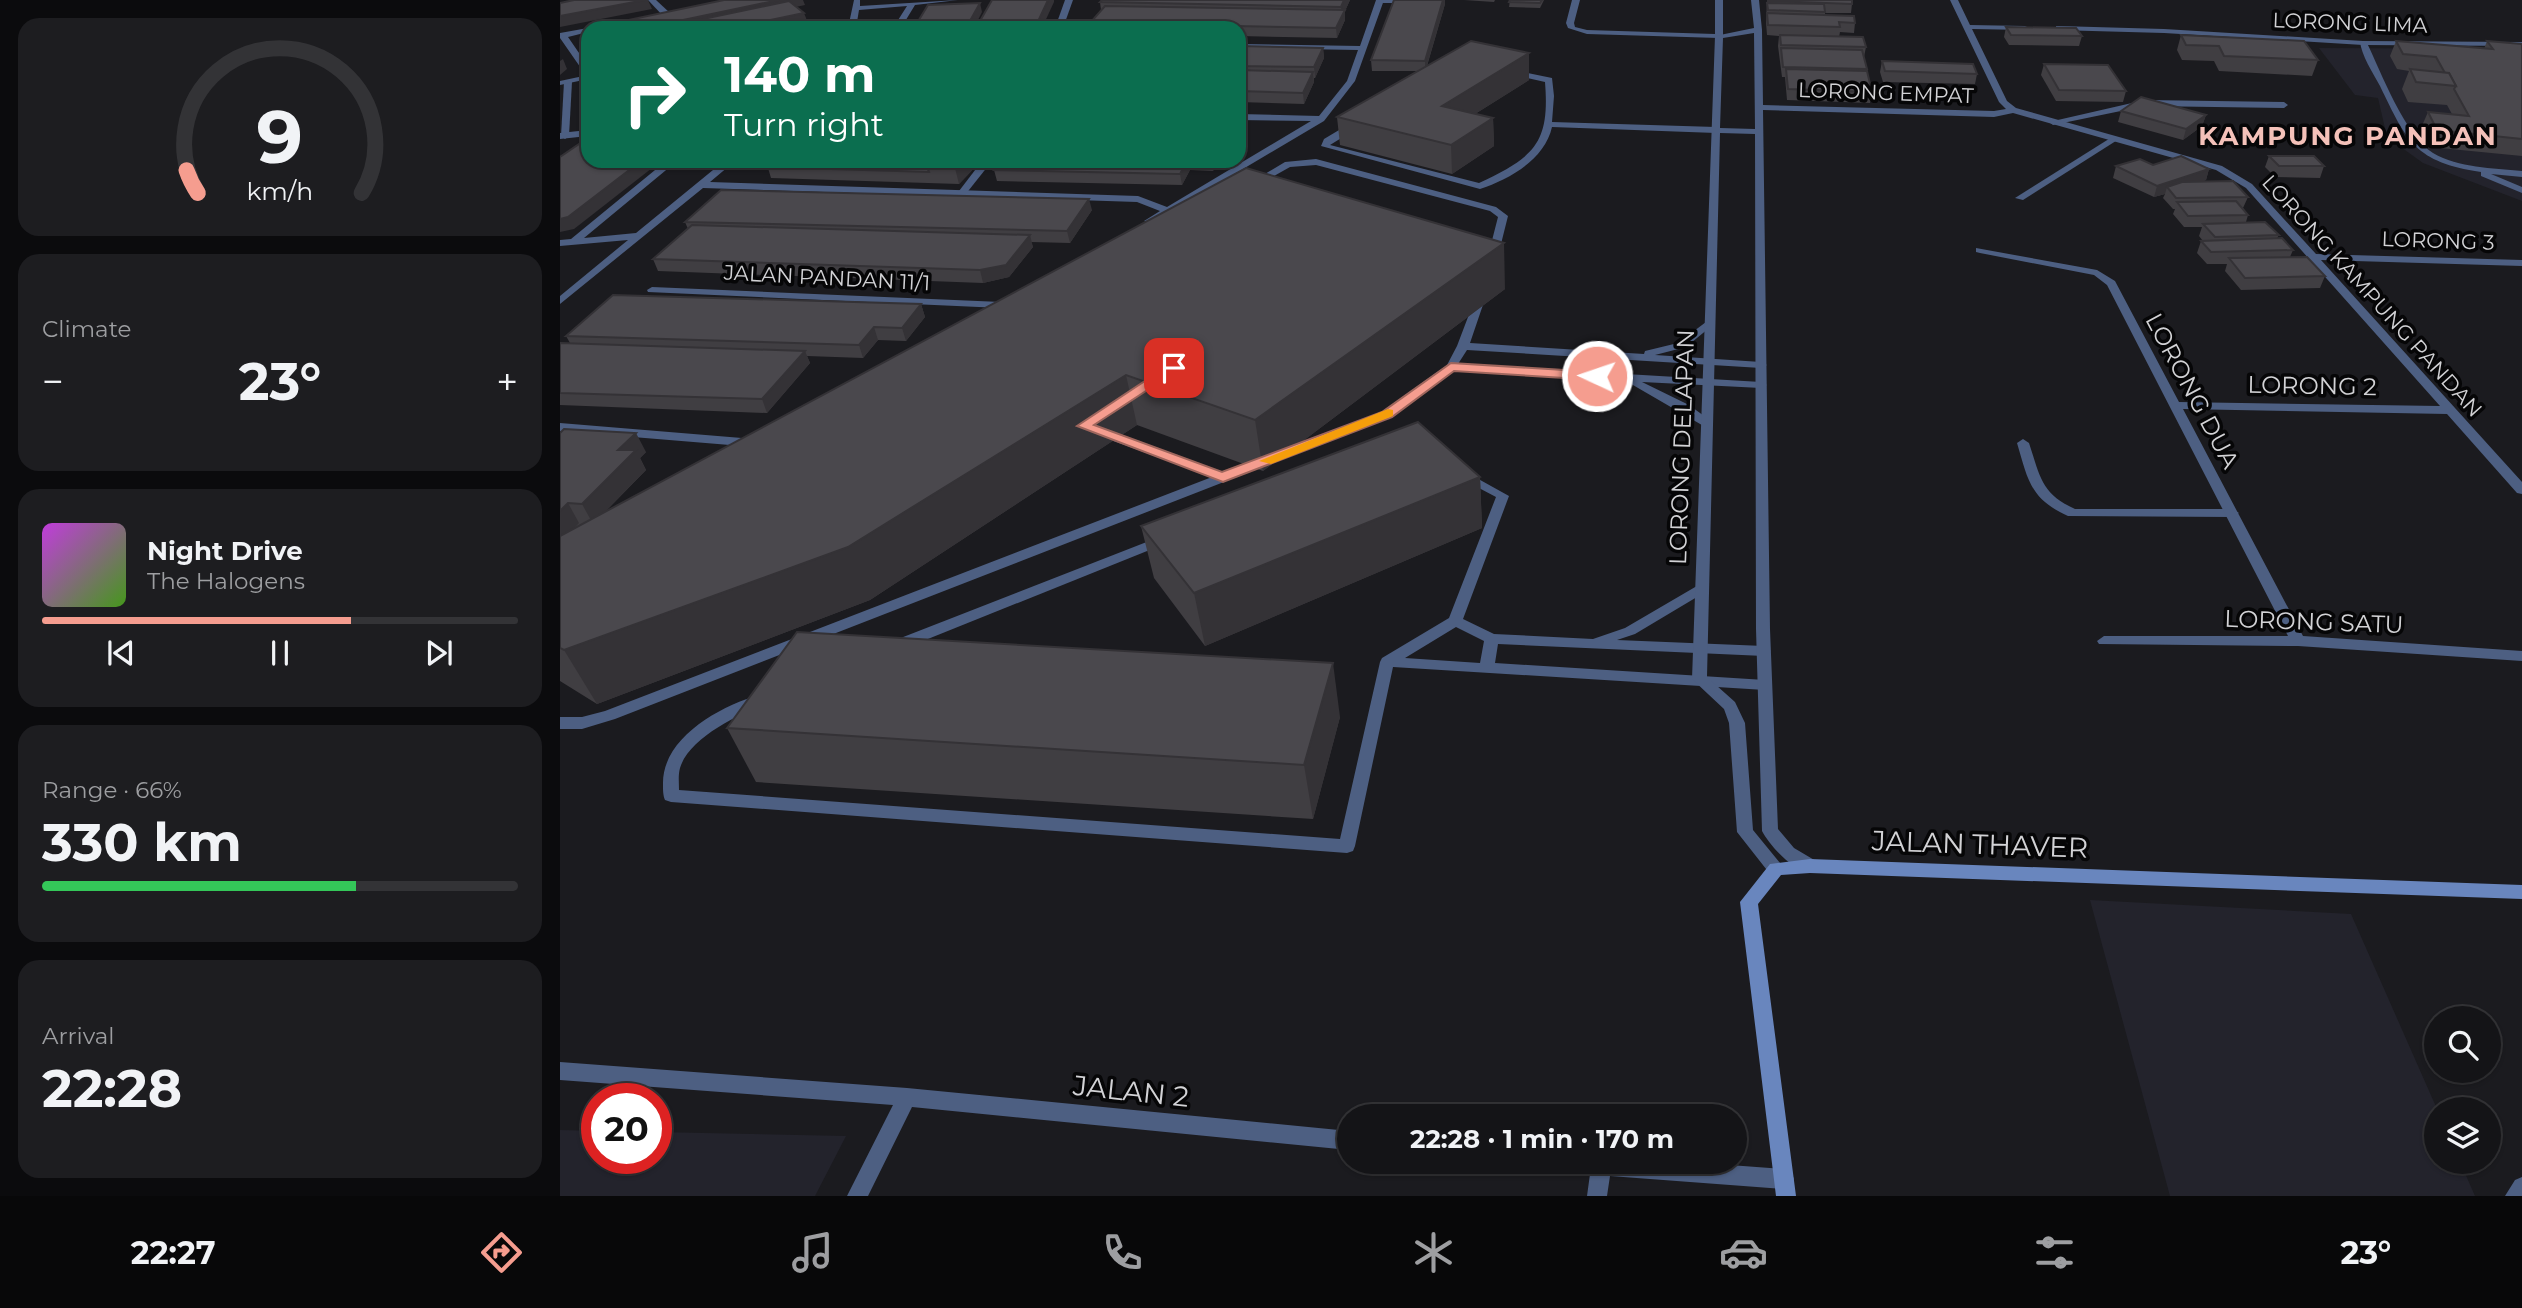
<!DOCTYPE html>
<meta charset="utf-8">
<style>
:root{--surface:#141417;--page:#1d1d20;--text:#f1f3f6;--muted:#9d9ea1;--line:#333336;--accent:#f59d8f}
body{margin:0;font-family:Montserrat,sans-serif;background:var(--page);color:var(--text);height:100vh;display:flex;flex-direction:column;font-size:26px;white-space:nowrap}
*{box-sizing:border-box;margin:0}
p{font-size:23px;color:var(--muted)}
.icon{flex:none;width:38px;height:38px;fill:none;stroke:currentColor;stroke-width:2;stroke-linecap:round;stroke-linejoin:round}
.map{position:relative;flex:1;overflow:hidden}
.sheet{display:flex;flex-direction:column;gap:18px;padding:18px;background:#0b0b0d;width:560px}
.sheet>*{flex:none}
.hud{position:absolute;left:21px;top:21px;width:665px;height:147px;border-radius:21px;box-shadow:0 2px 5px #0004,0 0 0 2px var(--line);background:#0b6e4f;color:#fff;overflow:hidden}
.buttons{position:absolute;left:1864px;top:1006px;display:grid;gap:14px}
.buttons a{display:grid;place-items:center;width:77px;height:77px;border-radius:50%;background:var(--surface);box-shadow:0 2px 5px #0004,0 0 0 2px var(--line);font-size:35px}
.speed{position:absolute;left:21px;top:1083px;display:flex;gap:14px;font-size:35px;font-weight:700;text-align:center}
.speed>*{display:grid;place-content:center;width:91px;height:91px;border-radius:50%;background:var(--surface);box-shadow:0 2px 5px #0004,0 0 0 2px var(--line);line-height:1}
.speed .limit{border:10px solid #d22;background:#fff;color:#111}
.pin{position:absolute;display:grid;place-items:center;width:60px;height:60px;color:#fff;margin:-30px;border-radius:14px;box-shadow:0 4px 10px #0006}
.me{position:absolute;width:77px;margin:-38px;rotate:273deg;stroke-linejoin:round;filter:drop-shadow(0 0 5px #0008)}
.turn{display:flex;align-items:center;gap:24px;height:147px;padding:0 28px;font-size:32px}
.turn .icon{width:91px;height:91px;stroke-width:2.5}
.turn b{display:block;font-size:49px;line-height:60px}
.big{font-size:52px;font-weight:700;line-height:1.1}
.sheet .tile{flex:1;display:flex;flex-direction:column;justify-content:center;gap:10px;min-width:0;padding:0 24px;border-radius:21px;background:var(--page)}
.sheet .dial{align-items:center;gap:0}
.dial svg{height:182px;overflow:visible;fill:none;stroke:var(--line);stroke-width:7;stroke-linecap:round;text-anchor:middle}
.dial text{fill:var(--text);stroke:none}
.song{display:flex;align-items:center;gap:21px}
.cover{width:84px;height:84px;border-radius:10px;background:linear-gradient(135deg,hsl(290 70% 55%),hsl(100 70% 35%))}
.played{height:7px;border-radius:4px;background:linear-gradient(90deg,var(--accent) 65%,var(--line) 65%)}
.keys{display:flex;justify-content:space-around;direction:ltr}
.heat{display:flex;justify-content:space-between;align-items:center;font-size:38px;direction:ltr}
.charge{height:10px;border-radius:5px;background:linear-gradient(90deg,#34c759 66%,var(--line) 0)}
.trip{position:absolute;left:777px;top:1104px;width:410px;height:70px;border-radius:35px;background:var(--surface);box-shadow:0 2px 5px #0004,0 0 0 2px var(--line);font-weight:700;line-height:70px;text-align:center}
.menu{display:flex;height:112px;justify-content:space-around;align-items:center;background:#080809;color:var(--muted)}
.menu .icon{width:49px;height:49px}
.menu .current{color:var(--accent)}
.menu b{font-size:32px;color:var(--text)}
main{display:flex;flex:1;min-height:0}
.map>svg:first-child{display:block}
.built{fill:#23232c}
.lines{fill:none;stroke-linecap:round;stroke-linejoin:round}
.lane{fill:#4d5f82;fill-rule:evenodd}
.street{fill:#4d5f82;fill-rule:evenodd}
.secondary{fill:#6986be;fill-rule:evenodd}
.wall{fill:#403e42}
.shaded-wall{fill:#343236}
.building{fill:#4a484d;stroke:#343236;stroke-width:2}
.route{fill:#f59d8f;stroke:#9f665d;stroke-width:2}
.slow{fill:#f59e0b}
.labels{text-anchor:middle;stroke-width:7;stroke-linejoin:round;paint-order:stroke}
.far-street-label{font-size:21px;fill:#d2d2d5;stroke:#060607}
.street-label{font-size:24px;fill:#d2d2d5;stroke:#060607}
.far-district-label{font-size:26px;font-weight:bold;letter-spacing:2px;fill:#f4c1b9;stroke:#060607}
.near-street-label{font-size:28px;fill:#d2d2d5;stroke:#060607}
</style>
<main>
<section class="sheet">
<div class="tile dial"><svg viewBox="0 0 100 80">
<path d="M14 69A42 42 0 1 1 86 69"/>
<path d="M14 69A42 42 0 0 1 9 59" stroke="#f59d8f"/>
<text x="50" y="56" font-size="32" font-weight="700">9</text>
<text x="50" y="72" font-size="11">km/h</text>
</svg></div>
<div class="tile"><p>Climate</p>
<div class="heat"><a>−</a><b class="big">23°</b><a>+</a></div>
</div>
<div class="tile">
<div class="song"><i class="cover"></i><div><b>Night Drive</b><p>The Halogens</p></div></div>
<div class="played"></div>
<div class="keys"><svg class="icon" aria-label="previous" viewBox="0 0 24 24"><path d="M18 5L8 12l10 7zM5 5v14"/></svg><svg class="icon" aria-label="pause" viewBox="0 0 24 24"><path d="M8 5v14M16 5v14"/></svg><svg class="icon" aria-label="next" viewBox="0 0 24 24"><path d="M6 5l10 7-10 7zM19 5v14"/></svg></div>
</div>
<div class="tile"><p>Range · 66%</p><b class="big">330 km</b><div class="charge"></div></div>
<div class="tile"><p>Arrival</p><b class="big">22:28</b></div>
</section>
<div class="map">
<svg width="1962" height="1196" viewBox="0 0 1962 1196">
<rect width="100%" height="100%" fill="#1b1b1f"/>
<g class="built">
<polygon points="1759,48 1962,49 1962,201 1863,163 1827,137 1818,98 1795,95"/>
<polygon points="1530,900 1791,914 1877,1109 1876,1162 1900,1162 1915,1196 1610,1196"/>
<polygon points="0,1130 37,1131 37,1158 96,1158 96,1132 286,1136 255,1196 0,1196"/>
</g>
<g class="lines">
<g class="lane">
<polygon points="88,0 96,0 110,13 110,17 104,17"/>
<polygon points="816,0 856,0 857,1 853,3 819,3"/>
<polygon points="1012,0 1020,0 1014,23 1015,27 1027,30 1155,34 1155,0 1163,0 1163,36 1159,38 1027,34 1008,28 1006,23"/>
<path d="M 1800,41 L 1807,43 C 1821,72 1845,136 1873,153 C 1899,168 1932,168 1962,171 L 1962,177 L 1931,174 L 1962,187 L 1962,193 L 1921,176 L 1921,172 C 1855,162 1847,142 1820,86 C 1813,73 1801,55 1800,41 Z"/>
<path d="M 906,60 L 992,78 L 994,96 L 992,122 L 1156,127 L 1160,130 L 1156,133 L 992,127 C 985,159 950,179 920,189 L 761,146 L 764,139 L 893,62 ZM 906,64 L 985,82 C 990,144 974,157 919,183 L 770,145 L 898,66 Z"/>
<polygon points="8,80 12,82 9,136 5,139 1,136 4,82"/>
<polygon points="1585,100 1724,102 1728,105 1724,108 1585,106 1493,125 1489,122"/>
<polygon points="1552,137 1559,139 1463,200 1455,198"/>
<polygon points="756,159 936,207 948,216 938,256 933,259 928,256 938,217 930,211 756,165 730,167 696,186 688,184 725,162"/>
<polygon points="422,161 432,161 405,195 399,195 399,191"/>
<polygon points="921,293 926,296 910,343 1084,354 1085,351 1118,343 1150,319 1155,322 1154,324 1126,347 1095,355 1201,362 1207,365 1201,368 907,350 898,364 1201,382 1207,385 1201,388 1082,382 1129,405 1151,421 1153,424 1151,427 1147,428 1066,381 893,371 831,417 55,719 22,729 0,729 0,717 22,717 45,711 652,477 537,435 535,432 537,429 545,429 663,473 823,411 887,365 897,346 916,296"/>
<path d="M 1463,439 L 1469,443 C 1480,476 1481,494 1515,509 L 1672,509 L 1679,513 L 1672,517 L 1508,516 C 1470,499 1468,480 1457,443 Z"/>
<path d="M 904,471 L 949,496 L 903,619 L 934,634 L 1033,639 L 1065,628 L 1142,583 L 1147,585 L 1149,588 L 1147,591 L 1075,634 L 1057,640 L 1204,646 L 1211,651 L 1204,656 L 938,644 L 935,663 L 1205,680 L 1210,681 L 1212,685 L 1210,689 L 1205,690 L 833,667 L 795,846 L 793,851 L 787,853 L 111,802 L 105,800 C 103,795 103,791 103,784 C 102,738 160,706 199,695 L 204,696 L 207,700 L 204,704 C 178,715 129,738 120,768 C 118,775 119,783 119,790 L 780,839 L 820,662 L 822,658 L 889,618 L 936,497 L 900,478 L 898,475 ZM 896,627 L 924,641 L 920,663 L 845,658 Z"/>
<polygon points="602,536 607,537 609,540 607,543 343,649 333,649 331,645 333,641"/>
</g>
<g class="street">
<polygon points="294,0 300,0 300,6 398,0 355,5 341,28 333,28 347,6 299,10 296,28 288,28"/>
<polygon points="505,0 513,0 503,28 495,28"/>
<polygon points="816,0 824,0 795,81 764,121 592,223 584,221 600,211 577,202 143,188 0,304 0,296 68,240 0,246 0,240 11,239 106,161 117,161 24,238 76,233 164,161 175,161 150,182 578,196 607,207 751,121 679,120 679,114 759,116 787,81 798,50 679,48 679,44 800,46"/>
<path d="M 1191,0 L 1199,0 L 1202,30 L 1203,105 L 1434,111 L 1446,109 L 1439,102 L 1390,0 L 1398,0 L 1410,25 L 1465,26 L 1469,28 L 1465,30 L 1412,29 L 1447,101 L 1456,108 L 1662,166 L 1692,184 L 1756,254 L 1962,260 L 1962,266 L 1761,260 L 1962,482 L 1962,494 L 1957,493 L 1887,414 L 1623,409 L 1743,636 L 1962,651 L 1962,661 L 1738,646 L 1539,644 L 1537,641 L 1544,636 L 1728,636 L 1547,285 L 1534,275 L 1420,253 L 1416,252 L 1416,248 L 1537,270 L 1555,281 L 1619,402 L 1880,406 L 1686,188 L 1656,170 L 1453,113 L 1434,117 L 1203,110 L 1210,629 L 1218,829 L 1234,848 L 1256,861 L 1259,866 L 1256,871 C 1237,877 1210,846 1202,831 L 1196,629 L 1195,134 L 1160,133 L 1147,677 L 1175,702 L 1185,723 L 1193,830 L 1225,869 L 1222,874 L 1216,876 L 1210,874 L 1177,832 L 1169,723 L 1164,709 L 1132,679 L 1155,36 L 1194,28 ZM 1194,33 L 1195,129 L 1160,128 L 1163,38 Z"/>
<polygon points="66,21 70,23 69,25 36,28"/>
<polygon points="1499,26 1604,29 1803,41 1962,42 1962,46 1803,45 1604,33 1496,30 1496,26"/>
<polygon points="28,28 28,32 8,37 28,66 28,74 25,74 0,38 0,33"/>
<polygon points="28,75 28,79 0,85 0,81"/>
<polygon points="28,130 28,136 0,139 0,133"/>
<polygon points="92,287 441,302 446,305 441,308 88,292 87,290"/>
<polygon points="0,423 194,439 200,443 194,447 0,431"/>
<polygon points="0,1062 347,1088 789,1131 789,1150 352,1107 308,1196 287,1196 333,1105 0,1080"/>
<polygon points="987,1162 1129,1162 1224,1169 1231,1172 1234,1179 1231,1186 1224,1189 1050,1176 1047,1196 1027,1196 1030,1174 997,1172 990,1169"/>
<polygon points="1962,1177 1962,1196 1945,1196 1955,1180"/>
</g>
<polygon class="secondary" points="1250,859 1962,885 1962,899 1250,873 1221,875 1198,904 1236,1196 1216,1196 1180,902 1210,864"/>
</g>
<g class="wall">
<polygon points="790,0 785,11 785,20 777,38 679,36 679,28 531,28 530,23 541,10 540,2"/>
<polygon points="834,0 885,0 885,4 867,66 969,80 915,114 933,118 934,146 892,174 780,145 777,117 857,71 812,71 811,60"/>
<polygon points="904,0 935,0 934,2"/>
<polygon points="950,0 984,0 980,8 949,7"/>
<polygon points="1207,0 1292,0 1292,4 1291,13 1265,13 1265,15 1295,23 1294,33 1280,32 1279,37 1306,47 1304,57 1312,92 1310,103 1227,100 1225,77 1222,77 1218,46 1219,36 1207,35 1206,23"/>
<polygon points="1446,27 1522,36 1519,46 1449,45 1444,37"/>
<polygon points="1621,35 1758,60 1752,76 1659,71 1654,61 1622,60 1617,50"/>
<polygon points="1836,41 1924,49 1927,41 1962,44 1962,156 1870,147 1861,128 1868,112 1892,114 1887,105 1848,102 1842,89 1849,71 1837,69 1830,56"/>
<polygon points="679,46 763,48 764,58 755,78 754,78 754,82 744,104 679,102"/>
<polygon points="1322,61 1417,74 1415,84 1323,82 1320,72"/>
<polygon points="1484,64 1566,91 1563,102 1496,101 1481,75"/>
<polygon points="1561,111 1646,115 1642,126 1623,140 1558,122"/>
<polygon points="1709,156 1764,166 1760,178 1715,177 1705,167"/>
<polygon points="201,161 421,161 399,184 211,178 208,168 203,168"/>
<polygon points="441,161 659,161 653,171 630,170 622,185 437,181 434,170"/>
<polygon points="1593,165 1649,169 1646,180 1641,182 1688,197 1683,208 1688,215 1686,222 1719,235 1717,238 1733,250 1730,257 1765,276 1760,288 1681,290 1665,271 1667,264 1647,264 1637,253 1641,241 1643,241 1639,236 1642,227 1624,227 1613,214 1615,209 1613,209 1603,198 1605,194 1594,197 1553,178 1556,166"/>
<polygon points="686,168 945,289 703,471 577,425 310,600 37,704 0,681 0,433 86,452 80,458 86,470 45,512"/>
<polygon points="532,210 510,243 471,242 473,247 449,277 423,283 98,271 93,259 128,229 125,222"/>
<polygon points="361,304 365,317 346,341 318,340 303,358 247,356 250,363 207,413 0,405 0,343 10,343 6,336"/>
<polygon points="920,477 922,528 645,646 594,578 581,526"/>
<polygon points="780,717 753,819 196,782 167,728"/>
</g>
<g class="shaded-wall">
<polygon points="85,0 88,0 92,9 0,27 0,16"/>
<polygon points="219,0 243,0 245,5 137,28 85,28"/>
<polygon points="488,0 494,0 494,2 482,28 475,28"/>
<polygon points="784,0 790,0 785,11 785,20 777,38 776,28 782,16 781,7"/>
<polygon points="883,0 885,0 885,4 865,72 865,61"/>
<polygon points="420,3 422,12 414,28 406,28"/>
<polygon points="244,13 248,23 224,28 173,28"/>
<polygon points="763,48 764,58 755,78 754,67"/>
<polygon points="969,53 969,80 883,134 882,106"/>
<polygon points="3,59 7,69 0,75 0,61"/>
<polygon points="753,72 754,82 744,104 743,93"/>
<polygon points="1646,115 1642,126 1623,140 1626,129"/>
<polygon points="933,118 934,146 892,174 891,145"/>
<polygon points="81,161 101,161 14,229 0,232 0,219"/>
<polygon points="401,161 421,161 399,184 395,168"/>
<polygon points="627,161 629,161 630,170 622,185 620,174"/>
<polygon points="651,161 659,161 653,171"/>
<polygon points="1649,169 1646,180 1611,192 1607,187 1605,194 1594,197 1597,186"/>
<polygon points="529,199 532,210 510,243 507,231"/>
<polygon points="470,235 473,247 449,277 423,283 420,270"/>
<polygon points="944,243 945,289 703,471 695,420"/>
<polygon points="361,304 365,317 346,341 342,328"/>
<polygon points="314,327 318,340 303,358 299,345"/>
<polygon points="245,351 250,363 207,413 202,399"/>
<polygon points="566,375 577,425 310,600 37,704 4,650"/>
<polygon points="76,433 86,452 80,458 86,470 33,524 22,504 58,450"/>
<polygon points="920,477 922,528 645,646 634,593"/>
<polygon points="8,503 19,523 0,543 0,511"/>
<polygon points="773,663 780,717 753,819 744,765"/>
</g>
<g class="building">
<polygon points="14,0 85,0 0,16 0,3"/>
<polygon points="164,0 219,0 85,28 53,28 49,24"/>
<polygon points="432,0 488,0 475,28 416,28"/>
<polygon points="542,0 784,0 781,7 540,2"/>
<polygon points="834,0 883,0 865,61 811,60"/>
<polygon points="950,0 982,0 980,3 949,2"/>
<polygon points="1208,0 1292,0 1292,4 1208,1"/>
<polygon points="229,1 244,13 173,28 100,28"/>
<polygon points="420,3 406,28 354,28 368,5"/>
<polygon points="1207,3 1264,4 1265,12 1208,10"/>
<polygon points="545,6 785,10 776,28 530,23"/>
<polygon points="1207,13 1294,16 1295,23 1279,22 1280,27 1208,25"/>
<polygon points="1446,27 1516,28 1522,36 1451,35"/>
<polygon points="1220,35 1303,37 1306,47 1221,45"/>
<polygon points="1621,35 1744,41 1758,60 1664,56 1659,46 1626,45"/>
<polygon points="911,41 969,53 882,106 933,118 891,145 777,117"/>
<polygon points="1836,41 1933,49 1927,41 1962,44 1962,139 1877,130 1868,112 1909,116 1894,89 1896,86 1889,73 1885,73 1876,57 1843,54"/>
<polygon points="679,46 763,48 754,67 679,66"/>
<polygon points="1221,48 1302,50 1307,69 1223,67"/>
<polygon points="1322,61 1413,64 1417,74 1325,71"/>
<polygon points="1484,64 1548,65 1566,91 1499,90"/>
<polygon points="1226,69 1307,71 1312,92 1228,89"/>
<polygon points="1850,69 1889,73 1896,86 1856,82"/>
<polygon points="679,70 753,72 743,93 679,91"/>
<polygon points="1581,97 1646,115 1626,129 1561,111"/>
<polygon points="28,138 28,161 81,161 8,217 0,219 0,157"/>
<polygon points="1621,156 1649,169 1597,186 1556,166 1580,159 1593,165"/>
<polygon points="1709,156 1754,156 1764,166 1719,166"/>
<polygon points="214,161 373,161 367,167 369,172 207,167"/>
<polygon points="373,161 401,161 395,168 367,167"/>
<polygon points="441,161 627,161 620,174 434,170"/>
<polygon points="686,168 944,243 695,420 566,375 288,547 4,650 0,648 0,536"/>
<polygon points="1673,181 1688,197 1616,198 1607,187 1622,182"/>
<polygon points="161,190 529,199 507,231 125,222"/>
<polygon points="1676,201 1688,215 1628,216 1617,202"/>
<polygon points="1705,222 1719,235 1655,237 1643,224"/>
<polygon points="132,225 470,235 446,265 420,270 93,259"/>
<polygon points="1722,238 1733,250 1651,252 1641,241"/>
<polygon points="1747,257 1765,276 1685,278 1669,258"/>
<polygon points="53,295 361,304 342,328 314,327 299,345 6,336"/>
<polygon points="0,343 245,351 202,399 0,393"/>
<polygon points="858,422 920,477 634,593 581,526"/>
<polygon points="4,429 76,433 58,450 76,450 22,504 8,503 0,511 0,433"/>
<polygon points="237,632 773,663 744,765 167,728"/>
</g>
<polygon class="route" points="891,363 1037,372 1043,376 1037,380 894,371 832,417 663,482 517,426 609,365 618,365 618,370 534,425 662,472 822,412"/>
<polygon class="slow" points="828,409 833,410 833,416 711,464 699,461"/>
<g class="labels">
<g class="far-street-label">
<text transform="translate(1790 23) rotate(2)" y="7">LORONG LIMA</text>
<text transform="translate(1326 93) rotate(2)" y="7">LORONG EMPAT</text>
<text transform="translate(1878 241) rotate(2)" y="7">LORONG 3</text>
<text transform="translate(267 278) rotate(3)" y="7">JALAN PANDAN 11/1</text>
<text transform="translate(1812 296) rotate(48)" y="7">LORONG KAMPUNG PANDAN</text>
</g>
<g class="street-label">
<text transform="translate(1752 386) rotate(1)" y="8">LORONG 2</text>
<text transform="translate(1632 391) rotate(62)" y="8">LORONG DUA</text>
<text transform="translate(1122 447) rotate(-88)" y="8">LORONG DELAPAN</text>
<text transform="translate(1754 622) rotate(2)" y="8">LORONG SATU</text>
</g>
<g class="far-district-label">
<text x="1788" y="145">KAMPUNG PANDAN</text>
</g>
<g class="near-street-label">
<text transform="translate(1420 844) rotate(2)" y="10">JALAN THAVER</text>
<text transform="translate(571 1091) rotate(6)" y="10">JALAN 2</text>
</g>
</g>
</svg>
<div class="buttons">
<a><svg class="icon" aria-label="search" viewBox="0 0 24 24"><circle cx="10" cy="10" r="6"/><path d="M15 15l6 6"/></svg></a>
<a><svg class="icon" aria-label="layers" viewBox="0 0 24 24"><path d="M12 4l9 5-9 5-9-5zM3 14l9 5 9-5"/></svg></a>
</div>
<div class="speed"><div class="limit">20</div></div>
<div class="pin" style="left:614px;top:368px;background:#d93025"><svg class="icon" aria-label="arrive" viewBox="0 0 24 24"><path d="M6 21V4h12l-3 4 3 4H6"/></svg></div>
<svg class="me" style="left:1037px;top:376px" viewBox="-20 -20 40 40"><circle r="17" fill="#f59d8f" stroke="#fff" stroke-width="3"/><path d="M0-11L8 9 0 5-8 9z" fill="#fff"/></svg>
<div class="trip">22:28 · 1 min · 170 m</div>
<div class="hud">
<div class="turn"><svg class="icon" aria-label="right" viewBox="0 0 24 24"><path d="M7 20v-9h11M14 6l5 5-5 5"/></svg><div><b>140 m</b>Turn right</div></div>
</div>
</div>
</main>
<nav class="menu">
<b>22:27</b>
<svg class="icon current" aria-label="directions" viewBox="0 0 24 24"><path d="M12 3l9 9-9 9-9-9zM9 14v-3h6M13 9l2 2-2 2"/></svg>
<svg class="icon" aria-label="music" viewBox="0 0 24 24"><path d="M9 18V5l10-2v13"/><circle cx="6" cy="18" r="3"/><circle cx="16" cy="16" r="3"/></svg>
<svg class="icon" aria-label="phone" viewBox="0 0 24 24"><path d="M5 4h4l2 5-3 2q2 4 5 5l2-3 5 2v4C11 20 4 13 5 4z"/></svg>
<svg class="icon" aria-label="climate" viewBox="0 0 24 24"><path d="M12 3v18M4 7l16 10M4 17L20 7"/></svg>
<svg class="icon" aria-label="car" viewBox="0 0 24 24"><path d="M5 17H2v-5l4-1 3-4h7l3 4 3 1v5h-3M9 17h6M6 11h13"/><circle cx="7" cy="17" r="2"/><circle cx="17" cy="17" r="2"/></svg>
<svg class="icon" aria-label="filters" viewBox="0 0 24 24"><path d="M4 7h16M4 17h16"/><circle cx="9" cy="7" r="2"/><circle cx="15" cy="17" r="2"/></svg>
<b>23°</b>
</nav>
